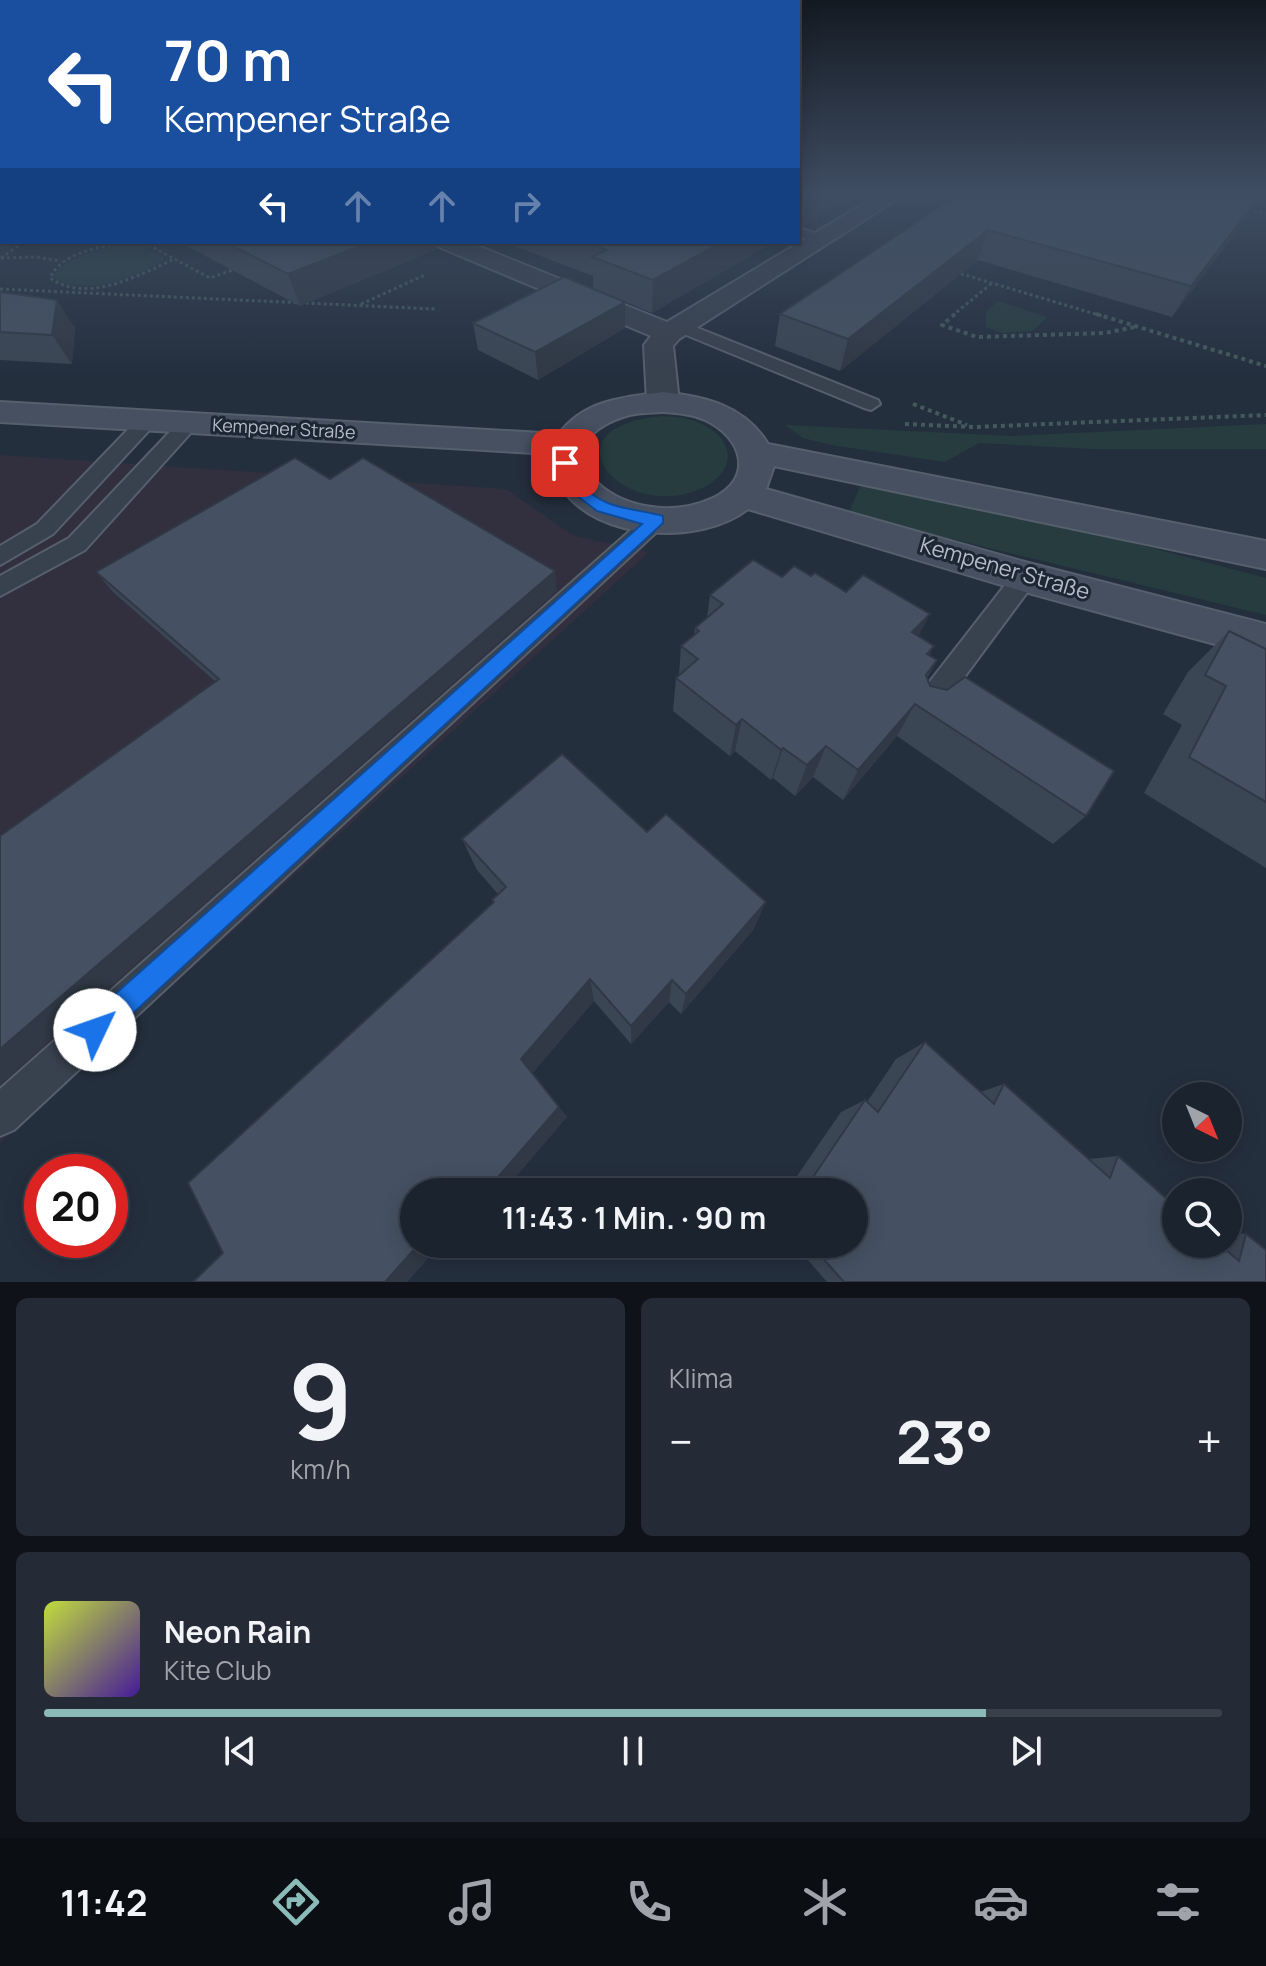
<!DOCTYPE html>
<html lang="de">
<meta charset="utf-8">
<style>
:root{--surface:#1b232e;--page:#242b36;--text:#f1f3f6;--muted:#a0a4aa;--line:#39404a;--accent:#8bbbb9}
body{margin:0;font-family:Manrope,sans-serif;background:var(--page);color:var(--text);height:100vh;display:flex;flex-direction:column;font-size:30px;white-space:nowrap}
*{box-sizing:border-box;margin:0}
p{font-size:26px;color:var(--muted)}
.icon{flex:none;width:44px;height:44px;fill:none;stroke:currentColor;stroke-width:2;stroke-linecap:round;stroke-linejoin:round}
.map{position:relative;height:1282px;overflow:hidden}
.panel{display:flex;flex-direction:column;gap:16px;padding:16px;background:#0f1319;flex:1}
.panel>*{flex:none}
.hud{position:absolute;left:0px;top:0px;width:800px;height:244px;box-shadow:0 4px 20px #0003,0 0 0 2px var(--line);background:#1a4fa0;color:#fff;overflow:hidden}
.needle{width:52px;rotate:137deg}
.tools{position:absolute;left:1162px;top:1082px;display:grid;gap:16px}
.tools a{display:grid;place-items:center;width:80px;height:80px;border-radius:50%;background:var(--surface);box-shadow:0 4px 20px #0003,0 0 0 2px var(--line);font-size:40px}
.speed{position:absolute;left:24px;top:1154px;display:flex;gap:16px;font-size:40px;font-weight:700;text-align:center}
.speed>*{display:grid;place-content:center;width:104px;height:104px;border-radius:50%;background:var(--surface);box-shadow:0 4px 20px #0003,0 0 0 2px var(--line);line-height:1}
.speed .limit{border:12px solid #d22;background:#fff;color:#111}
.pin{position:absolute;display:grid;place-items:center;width:68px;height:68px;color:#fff;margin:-34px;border-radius:16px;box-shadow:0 4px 12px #0006}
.me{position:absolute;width:88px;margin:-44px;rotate:48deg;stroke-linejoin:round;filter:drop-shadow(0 0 6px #0008)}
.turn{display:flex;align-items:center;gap:28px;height:168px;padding:0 32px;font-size:36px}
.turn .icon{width:104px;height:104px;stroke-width:2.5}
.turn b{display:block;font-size:56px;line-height:68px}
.lanes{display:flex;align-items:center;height:76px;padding:0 32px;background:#0003;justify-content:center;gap:40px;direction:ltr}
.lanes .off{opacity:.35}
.big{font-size:60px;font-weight:700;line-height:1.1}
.panel .widget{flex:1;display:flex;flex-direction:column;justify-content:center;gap:12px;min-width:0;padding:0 28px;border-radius:12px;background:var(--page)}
.panel .dial{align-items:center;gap:0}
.dial b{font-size:104px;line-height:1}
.song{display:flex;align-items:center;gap:24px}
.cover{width:96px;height:96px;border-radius:12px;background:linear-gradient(135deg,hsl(70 70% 55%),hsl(260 70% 35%))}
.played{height:8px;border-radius:4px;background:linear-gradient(90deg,var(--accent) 80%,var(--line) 80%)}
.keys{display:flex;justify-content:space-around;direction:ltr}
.heat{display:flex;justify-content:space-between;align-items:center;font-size:44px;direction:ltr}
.panel .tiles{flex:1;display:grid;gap:16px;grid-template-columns:1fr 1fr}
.widget:last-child{grid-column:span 2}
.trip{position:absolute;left:400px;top:1178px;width:468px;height:80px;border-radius:40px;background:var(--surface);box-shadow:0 4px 20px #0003,0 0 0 2px var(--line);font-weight:700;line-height:80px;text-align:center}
.dock{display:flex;height:128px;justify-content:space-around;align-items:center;background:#0b0e12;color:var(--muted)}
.dock .icon{width:56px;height:56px}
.dock .current{color:var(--accent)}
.dock b{font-size:36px;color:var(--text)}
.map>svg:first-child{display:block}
.medical{fill:#32303f}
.green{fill:#263c3f}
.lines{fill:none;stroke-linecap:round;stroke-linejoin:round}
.service-casing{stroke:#565f6c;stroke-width:4}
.minor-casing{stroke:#565f6c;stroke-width:4}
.secondary-casing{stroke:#565f6c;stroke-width:4}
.path-far1{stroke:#44595c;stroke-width:3;stroke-dasharray:3 3;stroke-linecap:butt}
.path{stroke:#44595c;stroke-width:4;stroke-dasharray:4 4;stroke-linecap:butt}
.service{fill:#38414e;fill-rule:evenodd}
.minor{fill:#38414e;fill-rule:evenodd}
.secondary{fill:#465061;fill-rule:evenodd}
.wall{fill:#3b4654}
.shaded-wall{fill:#303945}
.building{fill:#455162;stroke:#303945;stroke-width:2}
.route{fill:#1a73e8;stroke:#114b97;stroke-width:2}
.labels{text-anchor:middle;stroke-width:6;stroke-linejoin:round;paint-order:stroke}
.far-street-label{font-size:18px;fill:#b4bcc9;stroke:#1d2633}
.street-label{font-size:22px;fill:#b4bcc9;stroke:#1d2633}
</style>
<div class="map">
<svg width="1266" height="1282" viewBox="0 0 1266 1282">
<rect width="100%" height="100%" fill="#242f3e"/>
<polygon class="medical" points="0,455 506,489 574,536 649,552 0,1143"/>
<g class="green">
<path d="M 137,242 L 164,257 L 162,261 C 133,280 91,293 58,282 L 53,276 C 64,256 115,245 137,242 Z"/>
<polygon points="998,301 1047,317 1033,331 1001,333 986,327 986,312"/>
<path d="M 662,416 C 676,417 691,418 704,425 C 737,442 735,473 702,488 C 622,525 540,427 662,416 Z"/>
<polygon points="1266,424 1266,449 1091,449 979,443 945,462 831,445 803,438 785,425 1012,436"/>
<polygon points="862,482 1034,517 1266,578 1266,615 848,514"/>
</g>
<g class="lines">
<g class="service-casing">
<g id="service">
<polygon points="798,228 825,236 827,239 820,243 798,236"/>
<polygon points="680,321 878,400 880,404 871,410 864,408 674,330 672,326"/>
<polygon points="148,414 155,416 158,420 155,424 53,534 0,565 0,546 37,524 141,416"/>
<polygon points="189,417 199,423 196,427 85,550 0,596 0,576 69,538 182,419"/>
<polygon points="657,512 665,514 668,519 665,524 14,1130 0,1136 0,1089 649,514"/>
<polygon points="1025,568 1034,571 1037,577 1034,583 934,718 924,722 914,718 910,710 914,702 1016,571"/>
</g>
</g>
<g class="minor-casing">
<polygon id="minor" points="880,194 905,194 679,339 673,346 679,402 674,409 663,412 652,409 647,402 644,345 651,336 439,247 435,242 468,242 667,322"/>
</g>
<g class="secondary-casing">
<path id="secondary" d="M 663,392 C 706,397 744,405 768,444 L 1266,541 L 1266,569 L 774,466 L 766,489 L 1025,562 L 1266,624 L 1266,658 L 1025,592 L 748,509 C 701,546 596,541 562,488 C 555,477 549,468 551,454 L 0,422 L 0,402 L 559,434 C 584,400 624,397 663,392 ZM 663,412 C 677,413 692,414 705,420 C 742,437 755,478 713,498 C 626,538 524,448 626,416 C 638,412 651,413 663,412 Z"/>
</g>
<g class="path-far1">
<polyline points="1248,209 1266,214"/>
<path d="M 122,242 C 97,249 62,252 50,278 C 86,304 138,276 174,259"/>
<polyline points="143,242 210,278 235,269"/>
<polyline points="1,258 36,257 61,261"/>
<polyline points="1,258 23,242"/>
<polyline points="955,272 1102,316"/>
<polyline points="0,289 435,309"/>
<polyline points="361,304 425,275"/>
<polyline points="952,316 992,283"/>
</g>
<g class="path">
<polyline points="955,314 942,325 977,337 1105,333 1135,327"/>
<polyline points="1096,314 1266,366"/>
<polyline points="913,404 967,425"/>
<polyline points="905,424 974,427 1266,415"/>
</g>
<use href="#service" class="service"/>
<use href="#minor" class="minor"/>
<use href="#secondary" class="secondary"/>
</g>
<g class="wall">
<rect x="0" y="194" width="2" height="36"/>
<polygon points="798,194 857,194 802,226 798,226"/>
<polygon points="959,194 1249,215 1172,317 978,260 840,371 775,346 780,314"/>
<polygon points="179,242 436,242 437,249 300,306"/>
<polygon points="504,242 774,242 652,313 625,302 625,328 538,380 478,350 473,323 593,289 593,276"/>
<polygon points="0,292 75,328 72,364 0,360"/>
<polygon points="330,479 557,591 216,682 113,592 96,572"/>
<polygon points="782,577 919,636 934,646 929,655 937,660 927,678 930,686 1086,816 1053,844 897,736 843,800 813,777 795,796 773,778 771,780 735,751 730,756 673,711 676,678 679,675 681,646 694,635 695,628 707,618 710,595"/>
<polygon points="1229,631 1266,649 1266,868 1144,793 1182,725 1163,714 1188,672"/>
<polygon points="462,839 754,929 681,1014 669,1002 631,1044 594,1001 532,1073 567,1117 414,1192 414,1244 440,1244 407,1282 223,1253 494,903 492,900 498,894 477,870"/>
<polygon points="925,1042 980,1092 1004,1084 1089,1159 1118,1156 1176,1244 1228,1244 1228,1233 1246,1234 1266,1282 827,1282 794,1244 854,1244 854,1192 786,1192 841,1112 865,1100 867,1102 896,1059"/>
</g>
<g class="shaded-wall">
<polygon points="811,194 857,194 802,226 807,196"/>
<polygon points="1261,194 1249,215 1172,317 1191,286"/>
<polygon points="988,230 978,260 840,371 848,339"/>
<polygon points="370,242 436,242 437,249 300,306 288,274"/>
<polygon points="722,242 774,242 652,313 653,280"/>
<polygon points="57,300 75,328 72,364 52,335"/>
<polygon points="625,302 625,328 538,380 535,352"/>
<polygon points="555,571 557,591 0,1085 0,1049"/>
<polygon points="930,614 912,649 912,632"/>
<polygon points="915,704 897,736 843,800 858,770"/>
<polygon points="742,719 735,751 730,756 736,725"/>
<polygon points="826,746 813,777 795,796 807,765"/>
<polygon points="783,748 773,778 771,780 781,750"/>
<polygon points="766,902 754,929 681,1014 686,994"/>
<polygon points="590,979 594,1001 532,1074 521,1059"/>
<polygon points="672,980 669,1002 631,1044 631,1026"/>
<polygon points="559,1107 567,1117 503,1192 485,1192"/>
<polygon points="419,1244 440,1244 407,1282 385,1282"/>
</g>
<g class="building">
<polygon points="798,194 811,194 807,196 801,196 800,200 798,201"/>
<polygon points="959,194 1261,194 1191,286 988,230 848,339 780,314"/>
<polygon points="225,242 370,242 288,274"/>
<polygon points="585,242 722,242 653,280 592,257 607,250"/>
<polygon points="564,277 625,302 535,352 473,323"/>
<polygon points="0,292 57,300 52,335 0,332"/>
<polygon points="295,458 330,479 363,458 555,571 0,1049 0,836 219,679 96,572"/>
<polygon points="753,560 782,577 794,566 811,576 815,573 846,592 863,575 930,614 912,632 934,646 927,654 937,660 926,675 930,686 947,690 965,677 1114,771 1086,816 915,704 858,770 826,746 807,765 783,748 781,750 742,719 736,725 676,678 698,659 681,646 699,631 695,628 723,604 710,595"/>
<polygon points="1229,631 1266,649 1266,802 1189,757 1226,686 1205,675"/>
<polygon points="562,754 647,832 666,814 766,902 686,994 672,980 631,1026 590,979 521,1059 559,1107 485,1192 414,1192 414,1244 419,1244 385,1282 193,1282 223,1253 188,1183 494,902 492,900 506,887 462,839"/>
<polygon points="925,1042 994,1104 1004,1084 1110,1178 1118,1156 1176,1207 1176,1244 1219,1244 1239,1261 1246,1234 1266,1250 1266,1282 844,1282 810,1244 854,1244 854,1192 803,1192 865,1100 878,1112"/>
</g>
<linearGradient id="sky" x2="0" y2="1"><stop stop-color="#141a22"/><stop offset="0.52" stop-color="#3f4d63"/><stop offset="1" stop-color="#3f4d63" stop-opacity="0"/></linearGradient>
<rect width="1266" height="373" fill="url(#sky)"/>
<path class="route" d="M 565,459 C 577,463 575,475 582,484 C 602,510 635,508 663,516 L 663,523 L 104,1040 L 95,1044 L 85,1040 L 81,1030 L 85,1021 L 642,524 L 597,511 L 571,491 L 558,463 Z"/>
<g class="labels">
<g class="far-street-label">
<text transform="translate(284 429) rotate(3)" y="6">Kempener Straße</text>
</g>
<g class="street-label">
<text transform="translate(1005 568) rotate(16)" y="8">Kempener Straße</text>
</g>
</g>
</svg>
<div class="tools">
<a><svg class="needle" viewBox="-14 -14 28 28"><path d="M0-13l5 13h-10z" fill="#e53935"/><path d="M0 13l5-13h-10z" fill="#a0a4aa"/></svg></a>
<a><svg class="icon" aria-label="search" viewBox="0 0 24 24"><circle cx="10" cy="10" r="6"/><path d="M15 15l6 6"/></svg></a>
</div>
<div class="speed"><div class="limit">20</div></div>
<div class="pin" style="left:565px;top:463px;background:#d93025"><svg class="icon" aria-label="arrive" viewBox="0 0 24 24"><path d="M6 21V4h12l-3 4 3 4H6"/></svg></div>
<svg class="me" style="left:95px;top:1030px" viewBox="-20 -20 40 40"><circle r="19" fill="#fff"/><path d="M0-13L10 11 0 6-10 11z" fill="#1a73e8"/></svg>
<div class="trip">11:43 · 1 Min. · 90 m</div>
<div class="hud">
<div class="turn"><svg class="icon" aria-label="left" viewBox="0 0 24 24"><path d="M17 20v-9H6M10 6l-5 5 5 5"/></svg><div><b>70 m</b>Kempener Straße</div></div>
<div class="lanes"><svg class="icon" aria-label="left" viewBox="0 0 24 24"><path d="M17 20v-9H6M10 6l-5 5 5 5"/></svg><svg class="icon off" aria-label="ahead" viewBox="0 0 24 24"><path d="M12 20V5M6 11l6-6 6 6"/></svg><svg class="icon off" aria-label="ahead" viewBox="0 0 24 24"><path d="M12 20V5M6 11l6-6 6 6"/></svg><svg class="icon off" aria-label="right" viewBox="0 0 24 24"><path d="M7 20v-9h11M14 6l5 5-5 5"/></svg></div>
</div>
</div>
<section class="panel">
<div class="tiles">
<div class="widget dial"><b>9</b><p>km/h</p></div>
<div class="widget"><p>Klima</p>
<div class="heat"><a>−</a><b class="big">23°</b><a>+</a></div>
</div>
<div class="widget">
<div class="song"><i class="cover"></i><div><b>Neon Rain</b><p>Kite Club</p></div></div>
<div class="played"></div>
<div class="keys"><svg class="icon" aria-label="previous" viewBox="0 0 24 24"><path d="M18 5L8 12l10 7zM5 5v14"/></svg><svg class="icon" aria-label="pause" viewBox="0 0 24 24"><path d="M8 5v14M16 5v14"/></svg><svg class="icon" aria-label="next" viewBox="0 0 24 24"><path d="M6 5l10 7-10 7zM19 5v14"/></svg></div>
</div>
</div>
</section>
<nav class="dock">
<b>11:42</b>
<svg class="icon current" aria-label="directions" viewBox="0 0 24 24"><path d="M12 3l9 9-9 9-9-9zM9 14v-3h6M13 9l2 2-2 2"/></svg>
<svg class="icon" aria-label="music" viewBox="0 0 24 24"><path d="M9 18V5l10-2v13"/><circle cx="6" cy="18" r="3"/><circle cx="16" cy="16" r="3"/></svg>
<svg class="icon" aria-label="phone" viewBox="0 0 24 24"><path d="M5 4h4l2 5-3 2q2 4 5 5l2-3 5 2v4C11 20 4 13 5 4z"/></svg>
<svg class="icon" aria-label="climate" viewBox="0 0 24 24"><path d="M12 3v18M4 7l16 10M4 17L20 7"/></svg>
<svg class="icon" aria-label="car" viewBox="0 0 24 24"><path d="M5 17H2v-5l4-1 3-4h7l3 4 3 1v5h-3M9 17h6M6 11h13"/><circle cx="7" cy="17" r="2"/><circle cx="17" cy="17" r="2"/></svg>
<svg class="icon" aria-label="filters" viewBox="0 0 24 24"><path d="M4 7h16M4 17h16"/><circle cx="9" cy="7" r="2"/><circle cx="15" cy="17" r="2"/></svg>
</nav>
